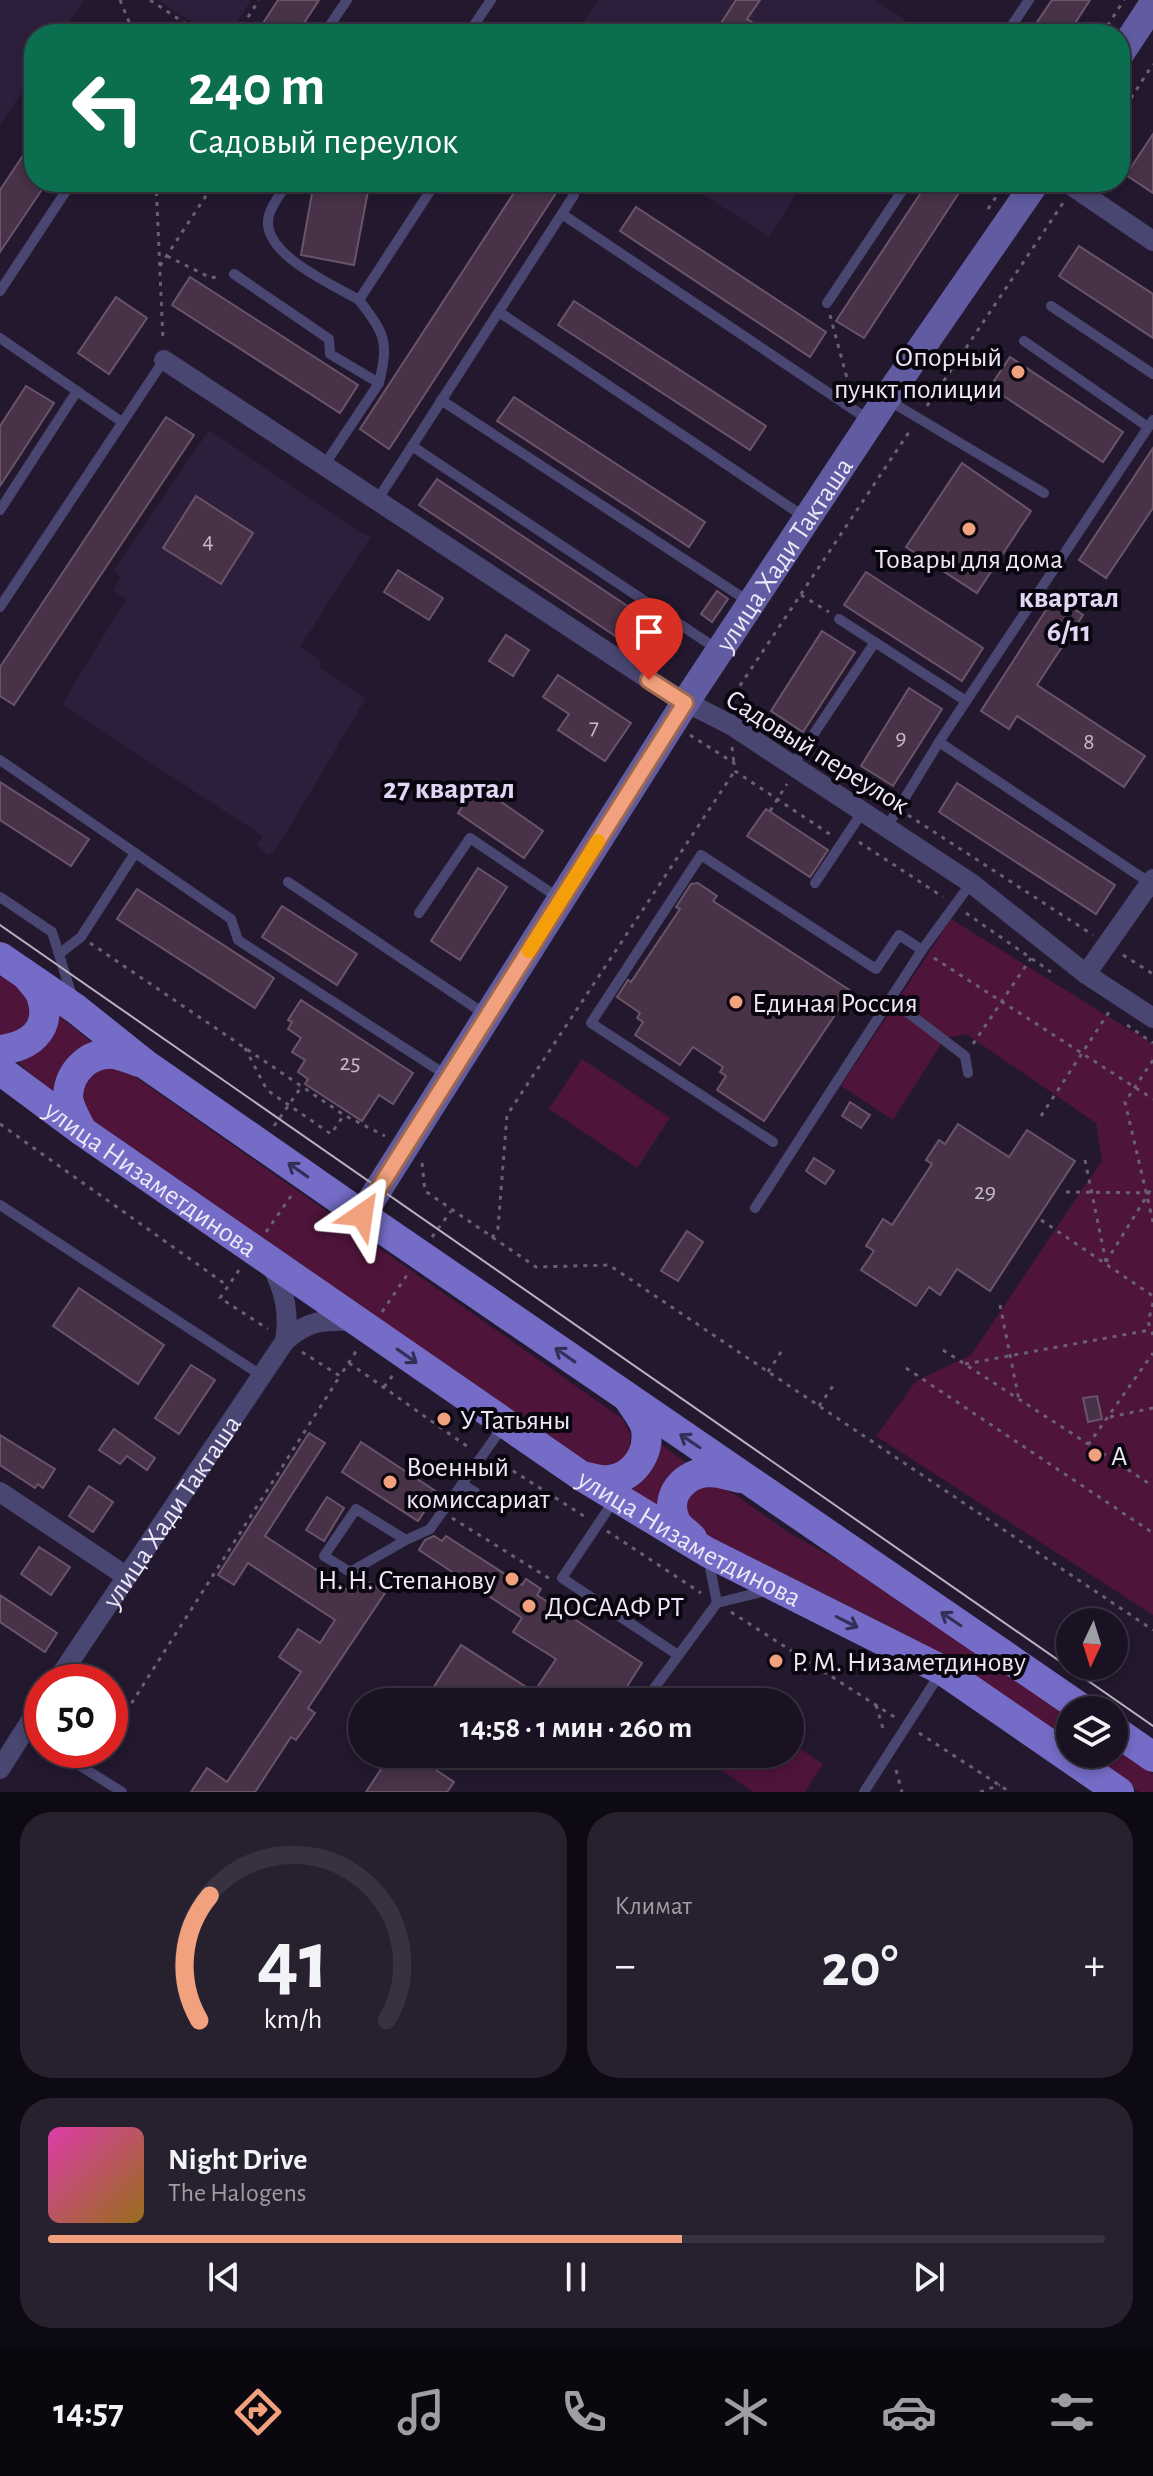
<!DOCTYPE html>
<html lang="ru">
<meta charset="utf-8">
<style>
:root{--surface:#1a1222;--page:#27202f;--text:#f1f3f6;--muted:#9f9ea5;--line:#383240;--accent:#f1a17d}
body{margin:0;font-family:"Alegreya Sans",sans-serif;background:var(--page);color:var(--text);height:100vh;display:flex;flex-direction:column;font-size:30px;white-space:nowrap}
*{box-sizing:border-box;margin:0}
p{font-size:26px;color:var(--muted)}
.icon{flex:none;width:44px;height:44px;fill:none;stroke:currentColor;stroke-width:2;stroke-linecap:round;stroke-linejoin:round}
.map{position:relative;height:1792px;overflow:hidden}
.details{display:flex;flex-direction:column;gap:20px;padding:20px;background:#0e0a13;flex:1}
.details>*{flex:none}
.hud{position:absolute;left:24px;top:24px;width:1106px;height:168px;border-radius:32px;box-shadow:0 4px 12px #0003,0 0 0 2px var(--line);background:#0b6e4f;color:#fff;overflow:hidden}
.needle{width:52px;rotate:184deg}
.controls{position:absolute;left:1056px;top:1608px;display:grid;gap:16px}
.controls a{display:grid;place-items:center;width:72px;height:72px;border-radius:50%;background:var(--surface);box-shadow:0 4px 12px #0003,0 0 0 2px var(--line);font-size:40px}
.speed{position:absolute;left:24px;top:1664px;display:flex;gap:16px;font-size:40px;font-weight:700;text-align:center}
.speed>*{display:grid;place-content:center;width:104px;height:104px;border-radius:50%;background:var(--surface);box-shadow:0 4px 12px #0003,0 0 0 2px var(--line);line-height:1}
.speed .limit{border:12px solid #d22;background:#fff;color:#111}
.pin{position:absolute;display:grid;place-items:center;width:68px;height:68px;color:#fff;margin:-82px -34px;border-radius:50% 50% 50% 0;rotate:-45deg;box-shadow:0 0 8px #0007}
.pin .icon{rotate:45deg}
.me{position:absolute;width:88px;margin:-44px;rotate:32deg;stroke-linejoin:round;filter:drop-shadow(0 0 6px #0008)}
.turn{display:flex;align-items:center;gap:28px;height:168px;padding:0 32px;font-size:36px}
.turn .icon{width:104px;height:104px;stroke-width:2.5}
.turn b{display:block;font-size:56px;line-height:68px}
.big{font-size:60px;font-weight:700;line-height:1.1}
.details .tile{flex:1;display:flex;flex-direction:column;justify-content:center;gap:12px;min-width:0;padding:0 28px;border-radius:32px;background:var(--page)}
.details .dial{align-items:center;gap:0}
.dial svg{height:208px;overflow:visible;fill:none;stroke:var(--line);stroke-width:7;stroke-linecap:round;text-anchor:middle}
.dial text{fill:var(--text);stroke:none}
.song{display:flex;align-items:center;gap:24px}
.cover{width:96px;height:96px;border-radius:12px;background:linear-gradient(135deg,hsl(320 70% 55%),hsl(40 70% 35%))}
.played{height:8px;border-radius:4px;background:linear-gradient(90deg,var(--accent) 60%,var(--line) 60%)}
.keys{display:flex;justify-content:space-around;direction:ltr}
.heat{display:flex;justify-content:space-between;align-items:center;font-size:44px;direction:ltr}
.details .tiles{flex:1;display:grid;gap:20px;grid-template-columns:1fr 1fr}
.tile:last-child{grid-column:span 2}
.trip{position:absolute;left:348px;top:1688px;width:456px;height:80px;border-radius:40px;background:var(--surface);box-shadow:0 4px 12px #0003,0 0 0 2px var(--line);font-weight:700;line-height:80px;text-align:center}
.tabs{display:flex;height:128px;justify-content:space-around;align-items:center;background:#0a070e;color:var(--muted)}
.tabs .icon{width:56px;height:56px}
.tabs .current{color:var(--accent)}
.tabs b{font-size:36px;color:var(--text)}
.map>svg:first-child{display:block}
.built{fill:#2d1f3c}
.green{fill:#4e143a}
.building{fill:#473248;stroke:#6a546a;stroke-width:2}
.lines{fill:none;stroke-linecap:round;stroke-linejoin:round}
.path{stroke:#6a6074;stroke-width:3;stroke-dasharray:4 6;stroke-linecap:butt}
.service{stroke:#494672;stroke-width:10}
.minor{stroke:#494672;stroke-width:20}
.secondary{stroke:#615ca1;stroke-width:28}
.primary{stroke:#746cc6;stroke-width:30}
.tram{stroke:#b9b1c2;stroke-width:2}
.oneway{stroke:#342f58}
.route-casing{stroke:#9d6951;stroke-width:20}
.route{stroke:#f1a17d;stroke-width:14}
.slow{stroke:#f59e0b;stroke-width:14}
.poi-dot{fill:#f1a17d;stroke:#0a060f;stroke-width:3}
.labels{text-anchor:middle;stroke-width:8;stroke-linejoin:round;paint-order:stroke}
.number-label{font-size:24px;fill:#c4bacb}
.poi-label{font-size:28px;fill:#eee7f7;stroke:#0a060f;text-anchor:start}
.street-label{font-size:28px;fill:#eee7f7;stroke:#0a060f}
.neighbourhood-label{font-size:30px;font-weight:bold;fill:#e3d5f5;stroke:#0a060f}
</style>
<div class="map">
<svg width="1153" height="1792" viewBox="0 0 1153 1792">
<rect width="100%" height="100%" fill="#23182e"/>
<g class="built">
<polygon points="0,0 84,0 61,34 34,34 34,75 0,125"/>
<polygon points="158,0 251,0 229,34 210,34"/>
<polygon points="598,0 875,0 906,20 897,34 576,34"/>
<polygon points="684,182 803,182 769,237"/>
<polygon points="209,430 364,534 371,536 300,647 322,662 319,667 366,698 278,846 269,856 257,845 263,836 62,705 126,599 113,590 121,578 114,571"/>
</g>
<g class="green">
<polygon points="951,919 1153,1044 1153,1615 876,1436 916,1381 971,1355 1102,1160 1096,1123 966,1034 945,1038 893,1120 841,1086"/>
<polygon points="0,973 31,996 27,1030 0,1040"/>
<polygon points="55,1013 98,1047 58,1097 19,1063 45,1047"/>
<polygon points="582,1059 670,1118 637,1168 549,1109"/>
<path d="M 98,1069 L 121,1069 L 134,1076 L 623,1419 L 631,1436 L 628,1457 L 598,1472 L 88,1121 C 82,1094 77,1090 98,1069 Z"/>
<polygon points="654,1439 692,1467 659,1514 621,1492"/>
<polygon points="701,1487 719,1487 734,1494 791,1534 869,1577 1070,1717 1070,1744 698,1537 683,1503 687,1497"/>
<polygon points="790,1742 823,1764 805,1792 754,1792 703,1758 705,1754 790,1754"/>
<polygon points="1114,1747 1153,1774 1153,1792 1139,1792 1084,1754 1114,1754"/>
</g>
<g class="building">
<polygon points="278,0 319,0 297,34 256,34"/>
<polygon points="736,0 760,0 747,19 771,34 714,34"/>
<polygon points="1052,0 1090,0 1068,34 1029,34"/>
<polygon points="1153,134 1153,193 1126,175"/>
<polygon points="34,139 34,182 47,182 0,252 0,190"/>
<polygon points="314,182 348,182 369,186 354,265 301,255"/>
<polygon points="521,182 539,182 556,193 389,449 360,429"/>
<polygon points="928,182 966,182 864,338 836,321"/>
<polygon points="636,207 826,332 810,357 620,231"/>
<polygon points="1079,246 1153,294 1153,338 1059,276"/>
<polygon points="190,277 358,385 340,413 172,305"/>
<polygon points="116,297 147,318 109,374 78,353"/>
<polygon points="574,301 766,426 750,450 558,325"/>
<polygon points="1010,357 1123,432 1103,462 990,387"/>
<polygon points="26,386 54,403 0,486 0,426"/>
<polygon points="514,397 705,522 689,547 497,421"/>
<polygon points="166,417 194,435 14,705 0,696 0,667"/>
<polygon points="1153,448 1153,508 1106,578 1079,560"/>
<polygon points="962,463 1031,511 977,593 906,547"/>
<polygon points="437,479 644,617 626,643 419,505"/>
<polygon points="196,496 253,533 221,584 163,548"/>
<polygon points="398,570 443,598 429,620 384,592"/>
<polygon points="866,572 983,648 962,681 844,605"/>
<polygon points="717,591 728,599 712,622 701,614"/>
<polygon points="1055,596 1083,615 1037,685 1145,756 1124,787 1017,716 1009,729 981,711"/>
<polygon points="822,631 855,652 803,732 771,711"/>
<polygon points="506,635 529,650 513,676 489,661"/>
<polygon points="558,675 631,723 605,761 558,730 569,714 543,697"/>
<polygon points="909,688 942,709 893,786 861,766"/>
<polygon points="0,782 89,839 71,866 0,820"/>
<polygon points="957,783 1115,885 1096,914 939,812"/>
<polygon points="477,785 543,831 524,858 458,813"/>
<polygon points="766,809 828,850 810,877 747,836"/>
<polygon points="478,868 507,887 460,960 431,941"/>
<polygon points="698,883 717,896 713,901 854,993 844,1008 841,1006 764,1121 717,1090 726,1076 720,1072 723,1067 693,1047 680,1065 635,1035 643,1022 637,1018 640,1013 617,997 628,980 631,982 680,909 676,907 691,884"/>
<polygon points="137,889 274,978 255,1008 117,919"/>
<polygon points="282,906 357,954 337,985 262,937"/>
<polygon points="301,1000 413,1073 393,1104 379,1095 362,1121 305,1084 308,1079 298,1072 305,1060 292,1052 301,1038 288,1029 292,1022 288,1020"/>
<polygon points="850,1102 870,1115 861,1128 842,1116"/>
<polygon points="958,1124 1009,1157 1027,1130 1075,1161 990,1291 957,1269 940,1295 929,1287 916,1306 861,1270 874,1251 866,1246 883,1219 892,1225 932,1164 926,1160 939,1140 945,1144"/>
<polygon points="814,1158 834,1171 825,1184 806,1171"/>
<polygon points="687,1231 703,1242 678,1281 661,1271"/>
<polygon points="79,1288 164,1345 138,1384 53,1326"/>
<polygon points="191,1365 215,1380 179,1434 155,1418"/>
<polygon points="1097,1396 1102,1419 1088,1422 1083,1398"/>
<polygon points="114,1429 155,1458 147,1470 127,1456 120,1464 99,1450"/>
<polygon points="309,1433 325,1443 265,1536 352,1593 362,1578 385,1593 308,1708 315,1713 296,1740 291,1737 255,1792 191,1792 207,1768 227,1782 301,1672 279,1657 298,1629 320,1643 335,1620 248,1563 234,1585 218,1575"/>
<polygon points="0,1435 55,1469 43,1488 38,1484 35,1488 0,1465"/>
<polygon points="361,1442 437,1492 418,1521 342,1472"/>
<polygon points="89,1486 113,1502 93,1532 69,1516"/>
<polygon points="327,1497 344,1508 324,1541 306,1530"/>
<polygon points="434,1536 442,1541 446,1536 522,1585 526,1579 541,1589 537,1595 642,1663 617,1702 424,1702 461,1645 534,1692 556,1659 513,1632 522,1618 419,1550 425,1540"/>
<polygon points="39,1547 70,1567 51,1595 21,1574"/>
<polygon points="0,1595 57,1633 45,1652 0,1622"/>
<polygon points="391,1754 442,1754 433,1768 454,1782 447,1792 366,1792"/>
</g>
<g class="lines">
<g class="path">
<polyline points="120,0 134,34"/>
<polyline points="150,0 201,34"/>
<polyline points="237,34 259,0"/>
<polyline points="1102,34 1124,0"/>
<polyline points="1120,115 1153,64"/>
<polyline points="156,182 163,340"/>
<polyline points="988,209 1006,182"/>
<polyline points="167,256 211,278 221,276"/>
<polyline points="160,266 215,182"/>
<polyline points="830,315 851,393"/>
<polyline points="927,406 1063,203"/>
<polyline points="801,595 829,612"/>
<polyline points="731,699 795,741"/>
<polyline points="731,703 731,699 911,429"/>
<polyline points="690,735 734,763 735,771 831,835"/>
<polyline points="732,747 734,763"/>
<polyline points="814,754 888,802"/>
<polyline points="770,811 787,784"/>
<polyline points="908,815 1093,935"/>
<polyline points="859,842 943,897"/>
<polyline points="966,913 1051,972"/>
<polyline points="90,943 344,1115 385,1136"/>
<polyline points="1123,955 1153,974"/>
<polyline points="934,958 1153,1099"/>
<polyline points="1127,1025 1153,1043"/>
<polyline points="973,1044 1031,958"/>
<polyline points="245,1048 267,1090 331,1134 344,1115"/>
<polyline points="1153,1060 1125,1102 1153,1222"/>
<polyline points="1041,1116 1109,1012"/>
<polyline points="0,1124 228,1286"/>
<polyline points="274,1126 302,1086"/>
<polyline points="1085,1160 1106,1262"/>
<polyline points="422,1163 425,1191 536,1267 609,1265 1153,1630"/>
<polyline points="1066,1192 1153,1193"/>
<polyline points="1041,1220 1153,1296"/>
<polyline points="266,1232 291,1196"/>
<polyline points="432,1237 451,1211"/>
<polyline points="492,1238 498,1228 507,1115 734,772"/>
<polyline points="1106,1262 1153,1186"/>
<polyline points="239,1270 220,1298 268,1329"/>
<polyline points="1153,1303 1148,1322 1153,1335"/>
<polyline points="1000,1305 1019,1400"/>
<polyline points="382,1312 407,1275"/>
<polyline points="943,1350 1153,1486"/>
<polyline points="302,1352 340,1376 357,1350"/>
<polyline points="349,1363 471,1449"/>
<polyline points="965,1364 1150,1330"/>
<polyline points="906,1368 1153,1533"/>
<polyline points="768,1372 783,1349"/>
<polyline points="384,1387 393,1375"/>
<polyline points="819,1406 835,1383"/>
<polyline points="1110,1417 1153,1408"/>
<polyline points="1088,1445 1153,1353"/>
<polyline points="496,1460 587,1518"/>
<polyline points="452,1518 550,1579"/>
<polyline points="607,1531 701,1593"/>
<polyline points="731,1612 896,1718"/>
<polyline points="876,1705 884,1732"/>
<polyline points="919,1733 1010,1792"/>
<polyline points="110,1737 340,1376"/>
<polyline points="95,1760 101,1750"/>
<polyline points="896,1770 902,1792"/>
<polyline points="980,1792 1000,1785"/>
</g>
<g class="service">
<polyline points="324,34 347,0"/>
<polyline points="468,34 491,0"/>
<polyline points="1006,34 1029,0"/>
<path d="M 288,182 C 282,192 272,204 269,215 C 258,253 334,285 359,300"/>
<polyline points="562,214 869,420"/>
<polyline points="234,274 329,339 330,354 379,383 323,467"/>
<polyline points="0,291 72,182"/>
<polyline points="827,303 908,182"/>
<polyline points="1051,306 1153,374"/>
<polyline points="499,312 806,518"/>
<polyline points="0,338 122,422"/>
<polyline points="1024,341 1148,427"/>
<path d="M 379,383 C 389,341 385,334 359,300 L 436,182"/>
<polyline points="441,400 751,603"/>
<polyline points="888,400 1044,493"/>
<polyline points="412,446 717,649"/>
<polyline points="376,502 574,195"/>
<polyline points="0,510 77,391"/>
<polyline points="0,607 164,360"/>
<polyline points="839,619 966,701"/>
<polyline points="939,742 1150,883"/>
<polyline points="0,760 231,919 238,940 449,1077"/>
<polyline points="793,765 875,642"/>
<polyline points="887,827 939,742 1153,420"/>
<polyline points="288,882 486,1015"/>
<polyline points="815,883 863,811"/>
<polyline points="0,897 52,932 72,996"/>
<polyline points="419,913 470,838 560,899"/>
<polyline points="59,954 81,937 135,853"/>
<polyline points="890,999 965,1056 968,1073"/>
<polyline points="773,1142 591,1023 701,855 876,969 899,935 922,950"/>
<polyline points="0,1205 262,1376"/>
<polyline points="755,1208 922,950 971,883"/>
<polyline points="462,1484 475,1492"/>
<polyline points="615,1499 562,1578 678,1655"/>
<polyline points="406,1540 350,1572 324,1556 356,1509 406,1540 430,1529 504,1425"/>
<polyline points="717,1603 769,1590"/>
<polyline points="644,1702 717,1603 708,1558"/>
<polyline points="23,1731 42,1742"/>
<polyline points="55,1750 122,1792"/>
<polyline points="864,1792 941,1672"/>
</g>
<g class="minor">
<polyline points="1066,182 1153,241"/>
<polyline points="164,360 674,696 731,725 971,883 1086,974 1153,1018"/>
<polyline points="1086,974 1153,879"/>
<path d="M 271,1264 C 284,1290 290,1312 285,1341"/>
<polyline points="0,1492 126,1576"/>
<path id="s1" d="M 56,1682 L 285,1341 C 310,1319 324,1320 356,1321"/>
<polyline points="0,1769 42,1703"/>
</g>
<g class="secondary">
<polyline points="1120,54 1153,4"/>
<path id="s2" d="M 362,1215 L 685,703 L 886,399 L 1036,182"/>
</g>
<g class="primary">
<polyline points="0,957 76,1009 145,1064 362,1215 1084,1710"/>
<path d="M 0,1050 C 28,1047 52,1031 42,998 C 40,990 32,982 27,976"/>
<path id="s3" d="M 0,1070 L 82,1131 L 583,1477 L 707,1552 L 942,1670 L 1119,1792"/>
<path d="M 82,1131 C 77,1121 68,1106 68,1096 C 69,1071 90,1051 115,1054 C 123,1056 131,1059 139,1062"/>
<path d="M 585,1477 C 593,1478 602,1481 610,1480 C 634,1477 650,1453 646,1429 C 644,1420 636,1410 630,1401"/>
<path d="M 692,1538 C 687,1533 677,1526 675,1520 C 664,1495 685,1473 709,1472 C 719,1472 731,1476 741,1478"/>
<polyline points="1114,1730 1153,1757"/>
</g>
<polyline class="tram" points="0,925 1153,1726"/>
</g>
<defs><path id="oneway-shaft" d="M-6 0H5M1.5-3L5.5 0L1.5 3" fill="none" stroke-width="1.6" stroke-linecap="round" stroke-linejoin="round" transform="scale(2)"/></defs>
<g class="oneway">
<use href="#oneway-shaft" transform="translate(298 1170) rotate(-145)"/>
<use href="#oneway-shaft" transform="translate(565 1355) rotate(-145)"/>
<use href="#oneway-shaft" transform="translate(407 1356) rotate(35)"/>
<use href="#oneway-shaft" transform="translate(690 1441) rotate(-146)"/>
<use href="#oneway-shaft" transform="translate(951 1619) rotate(-146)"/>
<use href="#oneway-shaft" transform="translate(847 1622) rotate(27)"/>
</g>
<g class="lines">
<g class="route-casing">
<polyline id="route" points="362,1215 685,703 649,680"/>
</g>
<use href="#route" class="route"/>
<polyline class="slow" points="529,951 598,841"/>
</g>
<g class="poi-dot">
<circle cx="1018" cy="372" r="8"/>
<circle cx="969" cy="529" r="8"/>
<circle cx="736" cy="1002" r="8"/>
<circle cx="444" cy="1419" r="8"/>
<circle cx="1095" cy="1455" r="8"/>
<circle cx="390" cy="1482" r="8"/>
<circle cx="512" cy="1579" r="8"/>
<circle cx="529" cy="1606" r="8"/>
<circle cx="776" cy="1661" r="8"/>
</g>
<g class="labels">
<g class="number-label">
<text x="208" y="548">4</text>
<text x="594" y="734">7</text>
<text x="901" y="745">9</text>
<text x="1089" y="749">8</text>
<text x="350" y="1070">25</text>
<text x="985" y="1199">29</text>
</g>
<g class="poi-label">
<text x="1002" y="366" text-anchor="end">Опорный<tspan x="1002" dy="32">пункт полиции</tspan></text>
<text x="969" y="568" text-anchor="middle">Товары для дома</text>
<text x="752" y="1012">Единая Россия</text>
<text x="460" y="1429">У Татьяны</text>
<text x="1111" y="1465">А</text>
<text x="406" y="1476">Военный<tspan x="406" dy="32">комиссариат</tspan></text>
<text x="496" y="1589" text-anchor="end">Н. Н. Степанову</text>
<text x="545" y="1616">ДОСААФ РТ</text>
<text x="792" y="1671">Р. М. Низаметдинову</text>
</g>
<g class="street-label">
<text dy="10" stroke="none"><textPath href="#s2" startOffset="784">улица Хади Такташа</textPath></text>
<text transform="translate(818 751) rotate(32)" y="10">Садовый переулок</text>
<text dy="10" stroke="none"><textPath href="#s3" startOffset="186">улица Низаметдинова</textPath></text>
<text dy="10" stroke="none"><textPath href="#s1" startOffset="206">улица Хади Такташа</textPath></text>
<text dy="10" stroke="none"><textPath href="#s3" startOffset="834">улица Низаметдинова</textPath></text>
</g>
<g class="neighbourhood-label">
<text x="1069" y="607">квартал<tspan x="1069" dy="34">6/11</tspan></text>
<text x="449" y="798">27 квартал</text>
</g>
</g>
</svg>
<div class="controls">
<a><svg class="needle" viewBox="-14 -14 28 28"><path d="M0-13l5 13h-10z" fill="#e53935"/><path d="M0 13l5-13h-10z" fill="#9f9ea5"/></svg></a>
<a><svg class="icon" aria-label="layers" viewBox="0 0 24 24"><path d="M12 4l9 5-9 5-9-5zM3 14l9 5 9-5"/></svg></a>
</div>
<div class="speed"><div class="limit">50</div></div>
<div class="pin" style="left:649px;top:680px;background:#d93025"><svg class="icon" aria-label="arrive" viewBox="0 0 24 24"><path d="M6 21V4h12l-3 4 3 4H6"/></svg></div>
<svg class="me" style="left:362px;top:1215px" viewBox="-20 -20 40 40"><path d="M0-17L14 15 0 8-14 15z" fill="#f1a17d" stroke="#fff" stroke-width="4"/></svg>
<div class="trip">14:58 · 1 мин · 260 m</div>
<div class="hud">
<div class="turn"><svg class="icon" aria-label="left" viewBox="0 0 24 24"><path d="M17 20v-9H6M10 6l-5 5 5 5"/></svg><div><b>240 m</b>Садовый переулок</div></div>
</div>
</div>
<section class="details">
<div class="tiles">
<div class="tile dial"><svg viewBox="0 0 100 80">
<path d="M14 69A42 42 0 1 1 86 69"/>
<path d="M14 69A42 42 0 0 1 18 21" stroke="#f1a17d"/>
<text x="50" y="56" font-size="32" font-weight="700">41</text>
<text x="50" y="72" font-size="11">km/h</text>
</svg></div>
<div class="tile"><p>Климат</p>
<div class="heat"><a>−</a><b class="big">20°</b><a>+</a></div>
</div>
<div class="tile">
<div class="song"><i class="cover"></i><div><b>Night Drive</b><p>The Halogens</p></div></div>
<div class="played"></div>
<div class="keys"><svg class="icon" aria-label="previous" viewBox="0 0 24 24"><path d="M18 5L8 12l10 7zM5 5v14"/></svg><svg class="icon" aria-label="pause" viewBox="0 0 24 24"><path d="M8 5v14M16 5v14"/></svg><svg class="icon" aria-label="next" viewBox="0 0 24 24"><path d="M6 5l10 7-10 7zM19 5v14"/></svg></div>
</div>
</div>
</section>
<nav class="tabs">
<b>14:57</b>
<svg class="icon current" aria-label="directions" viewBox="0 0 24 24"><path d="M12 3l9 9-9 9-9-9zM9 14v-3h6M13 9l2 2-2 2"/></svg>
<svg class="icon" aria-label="music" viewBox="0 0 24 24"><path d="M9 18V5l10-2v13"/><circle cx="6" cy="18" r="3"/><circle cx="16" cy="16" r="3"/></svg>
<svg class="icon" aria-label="phone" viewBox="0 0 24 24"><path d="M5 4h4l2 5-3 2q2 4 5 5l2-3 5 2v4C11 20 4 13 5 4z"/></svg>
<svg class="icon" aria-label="climate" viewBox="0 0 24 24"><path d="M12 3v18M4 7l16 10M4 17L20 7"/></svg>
<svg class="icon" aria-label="car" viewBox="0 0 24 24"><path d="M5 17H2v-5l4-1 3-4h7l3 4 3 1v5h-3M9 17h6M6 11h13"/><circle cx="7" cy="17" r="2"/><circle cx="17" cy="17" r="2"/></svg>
<svg class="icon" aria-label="filters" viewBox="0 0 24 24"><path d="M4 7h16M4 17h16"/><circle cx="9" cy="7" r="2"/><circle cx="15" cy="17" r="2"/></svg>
</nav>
